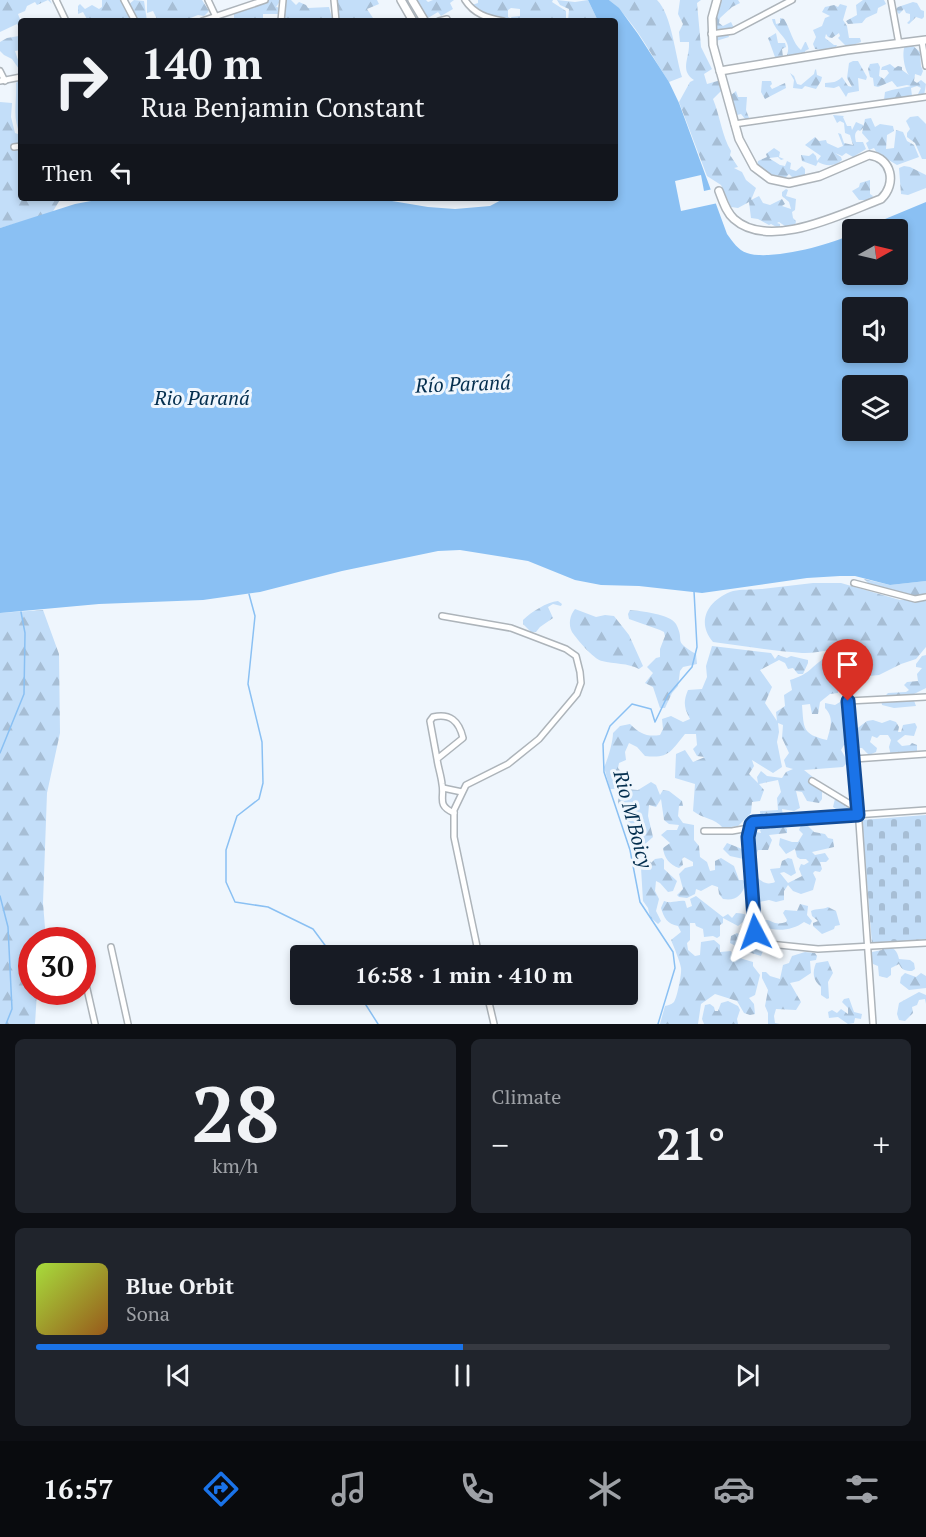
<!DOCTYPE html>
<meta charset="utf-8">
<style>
:root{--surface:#171b24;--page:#20242c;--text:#f1f3f6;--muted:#9ea1a6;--line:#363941;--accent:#1a73e8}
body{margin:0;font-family:"PT Serif",serif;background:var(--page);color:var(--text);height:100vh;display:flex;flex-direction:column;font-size:22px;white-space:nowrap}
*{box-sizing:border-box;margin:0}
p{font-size:20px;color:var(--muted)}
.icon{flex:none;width:33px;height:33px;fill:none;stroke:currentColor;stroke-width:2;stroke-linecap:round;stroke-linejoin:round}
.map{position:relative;height:1024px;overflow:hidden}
.details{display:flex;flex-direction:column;gap:15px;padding:15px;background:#0d0f14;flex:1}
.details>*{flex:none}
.hud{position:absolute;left:18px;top:18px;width:600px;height:183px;border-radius:6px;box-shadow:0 3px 9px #0003;background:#171b24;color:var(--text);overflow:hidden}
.needle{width:39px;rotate:82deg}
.fabs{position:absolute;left:842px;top:219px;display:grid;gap:12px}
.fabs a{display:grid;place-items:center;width:66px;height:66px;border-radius:6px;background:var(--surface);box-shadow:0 3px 9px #0003;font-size:30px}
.speed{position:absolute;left:18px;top:927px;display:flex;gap:12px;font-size:30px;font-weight:700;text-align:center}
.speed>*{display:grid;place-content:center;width:78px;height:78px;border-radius:50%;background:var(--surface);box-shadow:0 3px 9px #0003;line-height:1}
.speed .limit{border:9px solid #d22;background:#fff;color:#111}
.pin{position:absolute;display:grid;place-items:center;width:51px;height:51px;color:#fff;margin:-62px -26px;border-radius:50% 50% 50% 0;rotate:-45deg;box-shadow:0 0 6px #0007}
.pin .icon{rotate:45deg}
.me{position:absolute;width:66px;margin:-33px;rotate:356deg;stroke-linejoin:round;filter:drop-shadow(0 0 4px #0008)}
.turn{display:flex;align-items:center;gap:21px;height:126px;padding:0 24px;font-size:27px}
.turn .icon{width:78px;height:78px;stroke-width:2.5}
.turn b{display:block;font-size:42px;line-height:51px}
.then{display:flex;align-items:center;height:57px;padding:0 24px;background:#0003;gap:12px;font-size:22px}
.big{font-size:45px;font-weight:700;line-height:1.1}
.details .card{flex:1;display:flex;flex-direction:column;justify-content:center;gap:9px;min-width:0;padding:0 21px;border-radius:9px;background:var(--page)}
.details .dial{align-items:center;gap:0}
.dial b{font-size:78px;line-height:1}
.song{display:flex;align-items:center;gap:18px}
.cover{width:72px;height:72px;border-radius:9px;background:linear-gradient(135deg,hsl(80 70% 55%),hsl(30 70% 35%))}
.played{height:6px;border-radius:3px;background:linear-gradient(90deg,var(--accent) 50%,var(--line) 50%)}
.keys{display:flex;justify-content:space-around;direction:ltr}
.heat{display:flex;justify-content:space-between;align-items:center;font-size:33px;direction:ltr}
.details .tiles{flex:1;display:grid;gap:15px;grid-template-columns:1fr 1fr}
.card:last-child{grid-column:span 2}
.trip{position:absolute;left:290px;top:945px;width:348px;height:60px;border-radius:6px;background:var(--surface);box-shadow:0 3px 9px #0003;font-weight:700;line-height:60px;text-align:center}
.tabs{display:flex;height:96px;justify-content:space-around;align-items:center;background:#090b0e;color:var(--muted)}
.tabs .icon{width:42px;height:42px}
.tabs .on{color:var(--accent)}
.tabs b{font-size:27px;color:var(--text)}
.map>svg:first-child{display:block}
.forest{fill:url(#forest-firs);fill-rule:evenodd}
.cemetery{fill:url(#cemetery-stones)}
.water{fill:#8ac0f3;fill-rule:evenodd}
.pier{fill:#eff6fd}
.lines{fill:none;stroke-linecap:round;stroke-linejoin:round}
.stream{stroke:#8ac0f3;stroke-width:1.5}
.minor-casing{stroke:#adb4ba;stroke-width:8}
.tertiary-casing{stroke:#adb4ba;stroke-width:10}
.minor{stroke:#fff;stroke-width:5}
.tertiary{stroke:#fff;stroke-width:7}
.route-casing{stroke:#114b97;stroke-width:15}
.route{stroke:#1a73e8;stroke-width:10}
.labels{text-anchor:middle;stroke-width:6;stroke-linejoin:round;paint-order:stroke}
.water-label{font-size:20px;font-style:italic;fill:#032e4e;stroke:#eff6fd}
</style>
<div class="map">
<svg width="926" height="1024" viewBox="0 0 926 1024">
<defs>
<pattern id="forest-firs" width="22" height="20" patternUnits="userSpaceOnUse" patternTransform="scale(1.5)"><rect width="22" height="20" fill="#c3def9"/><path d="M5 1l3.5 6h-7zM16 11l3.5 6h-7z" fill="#a7bed5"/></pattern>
<pattern id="cemetery-stones" width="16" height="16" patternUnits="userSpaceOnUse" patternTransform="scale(1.5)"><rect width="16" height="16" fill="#c3def9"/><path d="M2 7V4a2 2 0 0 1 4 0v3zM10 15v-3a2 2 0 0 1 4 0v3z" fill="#a7bed5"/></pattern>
</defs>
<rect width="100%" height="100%" fill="#eff6fd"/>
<g class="forest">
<polygon points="0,0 50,0 52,4 48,0 37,5 35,2 27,6 25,11 18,14 21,22 21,31 17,24 0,32"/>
<polygon points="102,0 121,0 133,21 88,21 83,12 78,14 78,6 80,4 85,9 92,5 99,9 102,7"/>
<polygon points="134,0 144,1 147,21 139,20 128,5"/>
<polygon points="147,0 202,0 209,11 204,16 198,15 183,21 158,21 153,11 147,13"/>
<polygon points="258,0 281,0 276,7 281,8 280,14 263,14 263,21 234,21 234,11 245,7 249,9"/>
<polygon points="285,0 291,0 296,5 299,2 306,5 308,8 329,7 333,21 288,21 284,18"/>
<polygon points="336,0 377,0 379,4 367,9 375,21 338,21"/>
<polygon points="403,0 408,0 411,5 419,9 415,0 426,0 428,2 433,0 454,0 450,3 453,9 441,16 438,12 428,18 424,17 420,10 418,19 413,19"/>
<path d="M 478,0 L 553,0 L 552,2 L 566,11 L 566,21 L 513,21 L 511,17 L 520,16 L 520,9 L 511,8 L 508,10 L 508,17 L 510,18 L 507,20 C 493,18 483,13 472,5 L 478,3 Z"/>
<polygon points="557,0 575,2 588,0 598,21 568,21 569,9 560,5"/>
<path d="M 609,0 L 657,0 C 672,15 675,55 682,77 L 669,82 C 651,55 635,21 609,0 Z"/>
<path d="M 680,0 L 701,0 L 697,3 L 701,47 L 712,69 L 704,74 L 707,84 L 721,80 L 723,89 L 713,99 C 720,116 722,136 731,151 L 730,155 L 738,167 L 734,168 L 742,172 L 746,180 L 756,188 L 751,200 L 759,196 L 763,203 L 770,205 L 782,199 L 785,204 L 782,206 L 791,209 L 789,202 L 782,196 L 782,192 L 786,189 L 788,190 L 786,196 L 796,199 L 795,210 L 792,212 L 793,218 L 796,221 L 795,226 L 788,228 L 779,222 L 777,223 L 780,224 L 780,229 L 771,224 L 769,225 L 758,219 L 751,218 L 749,202 L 738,208 L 731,207 L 721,185 L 707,176 L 679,102 L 690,82 L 694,80 C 679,70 690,58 689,42 L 680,42 L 679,32 L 683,24 L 678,14 Z"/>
<polygon points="720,0 738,0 740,3 732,7 720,18 719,23 723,26 731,22 734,28 732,30 724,29 719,33 728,34 729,37 716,41 714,18"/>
<polygon points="863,0 884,0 886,4 878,8 877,13 866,18 862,23 848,24 846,21 857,15 856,5"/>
<polygon points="913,2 917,3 921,10 924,11 924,17 922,19 916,17 909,24 907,23 910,20 910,14 906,13 904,9 899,14 895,10 898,7"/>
<polygon points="840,4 847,6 843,20 847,26 849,38 860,38 861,42 847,47 838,38 840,36 839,33 832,38 828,37 826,34 825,38 834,45 837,45 835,49 830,51 815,49 813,44 816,37 813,30 822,26 825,18 830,16 822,12 825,7 834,5 838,7"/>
<path d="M 780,18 L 784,19 C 790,28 793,44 801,50 L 805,42 L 806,42 L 809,49 L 805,51 L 805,56 L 801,55 L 801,52 L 800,56 L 786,57 C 795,40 775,34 772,19 L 775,19 L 776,24 L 780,23 Z"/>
<polygon points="21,33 21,50 15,51 19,63 21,63 21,72 12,59 4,55 0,51 0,42 7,38 19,36"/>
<polygon points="776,33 778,43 785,43 786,47 782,49 783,57 775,57 768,38"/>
<path d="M 906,44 L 912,45 L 920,52 L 921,66 L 923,71 L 921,76 L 915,74 L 914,81 L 917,83 L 921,80 L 926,84 L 924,96 L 917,96 L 921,88 L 917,86 L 911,88 L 912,96 L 885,101 L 884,100 L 885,92 C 894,89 904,88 911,86 L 907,85 L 897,87 L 892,81 L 878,87 L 874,86 L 873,78 L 870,77 L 868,69 L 870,64 L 878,63 L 880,67 L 879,76 L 884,79 L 889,73 L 887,70 L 881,70 L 882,67 L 890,64 L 895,68 L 898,66 L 902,67 L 902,70 L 909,75 C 904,69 901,50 906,44 Z"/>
<path d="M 853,61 L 858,61 L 867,77 L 866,80 L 858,78 L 859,91 L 848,93 L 846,97 L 839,86 L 834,88 L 825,87 L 825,83 C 833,82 836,83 842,77 L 848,86 L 852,87 L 847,78 L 849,63 Z"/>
<polygon points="816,69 817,75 822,77 821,81 816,89 805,86 802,89 793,88 794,80 790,73 794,76 797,84 801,85 814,74 815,70"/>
<path d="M 20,78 L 21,78 L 21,131 L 18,129 C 13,114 17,99 16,83 Z"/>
<polygon points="762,81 771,81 772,84 770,86 772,89 785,83 786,88 765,99 761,92"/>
<polygon points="736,91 738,97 747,97 746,110 749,118 746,120 741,114 737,115 735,109 732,108 730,96"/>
<polygon points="0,102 12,103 11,117 15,133 21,135 21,198 61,198 52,213 0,228"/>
<path d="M 833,115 L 844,116 L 843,117 L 847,126 L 851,126 L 852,130 L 856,122 L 863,125 L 864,127 L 860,131 L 858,130 C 854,133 855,137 856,142 L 863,142 L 866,149 L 853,157 L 846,153 L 842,156 L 835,153 L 841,157 L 842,160 C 835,167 825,166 818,162 L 816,166 L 802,161 L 801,155 L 809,156 L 813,153 L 816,156 L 817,161 L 821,156 L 805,145 L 815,137 L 819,141 L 826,140 L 827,143 L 838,148 L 843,146 L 838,133 L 841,134 L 844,143 L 853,145 L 850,135 L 845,133 L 844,123 L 840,121 L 837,123 Z"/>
<polygon points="918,116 926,124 926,159 922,159 915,143 907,137 907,133 910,129 906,121 910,117"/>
<polygon points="871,118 875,127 880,124 893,126 894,131 887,135 886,149 894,148 896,130 903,132 907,141 914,145 919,157 897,165 877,153 874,148 869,150 866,143 869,141 862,133 865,119"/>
<path d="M 774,148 L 780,152 L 779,157 L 784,159 L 781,160 L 778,157 L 769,158 L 780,165 L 785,166 L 787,161 L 791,163 L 790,169 L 796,171 L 802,166 L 805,169 L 805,175 L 799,178 L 793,178 L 789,174 L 786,177 L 785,181 C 776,175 765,176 757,165 L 758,161 L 767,157 L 766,154 Z"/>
<polygon points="904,166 910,167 926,175 926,188 908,195 901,194 899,168"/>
<polygon points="870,180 870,194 873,196 871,200 859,200 852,191 859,187 860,183"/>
<polygon points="864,579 890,585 926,581 926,595 915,596 868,583"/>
<path d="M 813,583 L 841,583 L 900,600 L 926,600 L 926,647 L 916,659 L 901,664 L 879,675 L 859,677 C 856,669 853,657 844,654 C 831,647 816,654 802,653 C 772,651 743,646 713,642 C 695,621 709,599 733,591 C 741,589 752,590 761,589 C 778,587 796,585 813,583 Z"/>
<path d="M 558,601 L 562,604 L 561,606 L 553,604 L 548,607 L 553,618 L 540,627 L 536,632 L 531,632 L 523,624 L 523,620 C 531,612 547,602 558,601 Z"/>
<path d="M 575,609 L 596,617 L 605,615 L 614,616 L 629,635 L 643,666 L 639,669 C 628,663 614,664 602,661 C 593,659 577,639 572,632 C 568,624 570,615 575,609 Z"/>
<polygon points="43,610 59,654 60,733 47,793 43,903 46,940 32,940 32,992 37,992 35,1024 0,1024 0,613"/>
<path d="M 630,610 C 641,611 670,614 676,624 C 686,643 671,639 696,654 L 697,664 L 683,667 L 680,671 L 678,686 L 672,693 L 665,708 L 660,708 L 653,687 L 645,683 L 653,673 L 647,667 L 656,658 L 660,657 L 660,649 L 665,636 L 664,632 L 660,630 L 629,619 L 628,614 Z"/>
<path d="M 712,646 L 771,653 L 775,659 L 778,655 L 787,658 L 791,656 L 808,660 L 808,663 L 803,674 L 798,674 L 793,668 L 788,669 L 785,663 L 779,660 L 760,670 L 772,687 L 765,703 L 777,721 L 776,712 L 785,706 L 784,695 L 792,690 L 790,680 C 809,674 808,670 823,659 L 827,662 L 837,664 L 841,669 L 835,682 L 838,685 L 838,693 L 830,694 L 820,702 L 818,714 L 812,714 L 810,704 L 802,705 C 804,729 802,734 827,740 C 830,728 835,719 825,708 L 825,703 L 835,705 L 840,702 L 847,703 L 847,710 L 843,715 L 845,723 L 844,733 L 851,742 L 849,747 L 844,745 L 841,750 L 848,762 L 843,767 L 804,770 L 854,810 L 840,812 L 833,807 L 835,799 L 822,792 L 822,799 L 819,803 L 807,801 L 802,792 L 796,791 L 800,808 L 794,811 L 782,809 L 783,817 L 773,819 L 765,818 L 760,815 L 760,811 L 778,810 L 777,798 L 781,792 L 778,780 L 759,784 L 764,790 L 760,801 L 752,802 L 751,813 L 738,826 L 723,828 C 715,818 703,819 693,811 L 695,784 L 675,778 L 676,754 L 685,750 L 693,762 L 705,757 L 697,756 L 693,749 L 697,745 L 696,734 L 685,734 C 671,751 669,759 645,756 L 637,747 L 629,743 L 625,752 L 626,760 L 619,763 L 618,768 L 623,774 L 621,784 L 617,789 L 610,789 L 604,767 C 608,760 613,741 613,733 L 620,726 L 630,724 C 640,734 647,737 660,735 L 663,729 L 662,719 L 671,716 L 683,722 L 690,719 C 684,708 683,702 688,690 L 702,689 L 707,677 L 706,666 ZM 778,723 L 783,725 L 782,738 L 789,753 L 784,760 L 786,767 L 793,769 L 786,772 L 782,778 L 767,776 L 761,771 L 757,777 L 758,783 L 749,774 L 754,766 L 752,760 L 773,773 L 782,767 L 777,742 L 779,732 Z"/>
<polygon points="926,655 926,688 912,695 916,706 894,708 882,705 881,700 888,693 906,692 909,690 904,685 907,682 918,681 917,674 922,668 916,667 916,664 922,656"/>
<polygon points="873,720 882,723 890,720 896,722 899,727 898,732 901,732 903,725 915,723 917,727 914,736 905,735 897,741 902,746 910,745 912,743 917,745 917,751 906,755 891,756 889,747 891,740 888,735 880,735 877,738 872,736 870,742 877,748 876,752 869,755 862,748 856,748 855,730 867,721"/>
<path d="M 651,782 L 656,785 L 660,795 L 663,790 L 669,791 L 682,801 L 683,806 L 679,806 L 678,816 L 683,823 L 694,825 L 694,840 L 699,846 L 700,857 L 707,862 L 710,871 L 715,870 L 715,861 L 721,858 L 734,866 L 739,880 L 743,880 L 746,884 C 741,896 736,901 723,899 L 719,894 L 718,887 L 712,885 L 701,891 L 696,889 L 695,894 L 687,898 L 679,897 L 677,895 L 683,889 L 679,874 L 685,868 L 693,866 L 693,862 L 684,857 L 682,859 L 683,865 L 679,868 C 670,865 664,858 663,848 L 670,843 L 661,835 L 667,830 L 677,830 L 679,825 L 669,824 L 664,820 L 661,799 L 656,807 L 649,805 L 648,816 L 653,837 L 645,844 L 643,849 L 651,863 L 655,859 L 662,858 L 664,860 L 664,869 L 677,881 L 673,891 L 668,892 L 660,883 L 656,881 L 655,891 L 659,899 L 656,911 L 661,921 L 658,924 L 650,917 L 648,908 L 643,901 L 641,868 L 634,859 L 628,829 L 618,802 L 619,794 L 625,789 L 638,790 Z"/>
<path d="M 802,823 L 806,824 L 814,832 L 825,834 L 828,838 L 833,839 L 834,847 L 812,852 L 815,855 L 825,853 L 829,859 L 826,862 L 820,862 L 822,869 L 820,872 L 815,871 L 813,873 L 816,879 L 813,890 L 801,894 L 793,891 L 788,885 L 784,891 L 784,900 L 776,902 L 769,900 L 759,902 L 753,895 L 754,878 L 758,878 C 763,883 768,885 775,882 L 770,869 L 780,868 L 782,861 L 788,858 L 792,859 L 796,873 L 791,876 L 784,872 L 780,873 L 788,883 L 802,876 L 799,869 L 801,864 L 804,865 L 809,862 L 806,859 L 800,859 L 797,857 L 795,849 L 786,854 L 779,845 L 780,838 L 792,842 L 798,842 L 803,834 L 799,830 Z"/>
<polygon points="779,824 787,829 787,833 769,835 772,840 768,850 758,850 756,855 751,854 749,849 752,844 753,835 756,832 761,833 760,830 764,825 771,829 772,825"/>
<polygon points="727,843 747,851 748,860 730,856 723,849"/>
<path d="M 696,896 L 723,917 L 728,914 L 732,918 L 736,913 C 749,913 759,921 751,934 L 748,935 L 743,922 L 738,926 L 723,918 L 723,923 L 720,925 L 720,936 L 717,938 L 713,936 L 704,937 L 703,929 L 696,926 L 695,923 L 690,923 L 690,940 L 687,943 L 688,950 L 695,956 L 700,955 L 701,942 L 714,940 L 720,945 L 720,952 L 731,951 L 733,956 L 753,962 L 753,966 L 760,975 L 755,995 L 749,998 L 754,1004 L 755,1014 L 750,1015 L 744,1013 L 737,1001 L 715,994 L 701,1004 L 698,1024 L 660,1024 L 665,1006 C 668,1005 671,1005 674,1002 C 677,998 682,973 681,968 C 680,962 674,947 671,940 L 681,932 L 678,926 C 667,924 664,918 661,908 L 664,901 C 672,904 677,900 685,901 L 687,908 L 692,906 L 690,899 Z"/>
<path d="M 800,904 L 808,906 L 807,915 L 812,921 L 810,925 L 804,922 C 792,931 775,932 762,926 L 762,922 C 768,918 769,921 775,923 C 779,924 783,923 786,922 L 787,920 L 783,913 L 785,910 L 797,911 Z"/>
<path d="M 828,907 L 836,911 L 840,925 L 835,926 L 834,929 L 822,934 L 813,926 L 813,923 L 818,921 L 812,916 L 811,911 C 817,908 822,910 828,907 Z"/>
<polygon points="737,933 741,936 743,941 748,943 753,939 756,941 759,948 763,951 761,956 745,951 730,943 731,936"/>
<path d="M 883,947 C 893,946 897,950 899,959 L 910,960 L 914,963 L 915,969 L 912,971 C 905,971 902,970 899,964 L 891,968 L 891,975 L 887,978 L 879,976 L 878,966 L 873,964 L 870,958 L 872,952 L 882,950 Z"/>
<polygon points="805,952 815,953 817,956 816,960 810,961 811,973 799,981 790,983 801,1002 796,1010 776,1009 774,1016 775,1023 780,1024 768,1024 768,1013 765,1006 768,990 762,978 762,972 766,972 770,976 780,979 783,965 789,963 792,956"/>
<path d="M 828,961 L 833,973 L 828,982 L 829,998 L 827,999 L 821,995 L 821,987 C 813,980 812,973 816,963 Z"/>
<polygon points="905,973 916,977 921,973 926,976 926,988 909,990 900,983 901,977"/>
<polygon points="919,992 926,995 926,1004 925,999 919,1000 917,1005 912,1007 913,1013 905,1021 899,1020 897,1014 899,1003"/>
<polygon points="849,998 854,1012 862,1014 861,1019 855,1018 854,1023 848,1024 838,1017 829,1018 828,1012 832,1010 837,1013 841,1009 848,1014 848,1008 842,1002 844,999"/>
<polygon points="728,1001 738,1006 740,1010 737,1019 738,1024 704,1024 702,1019 705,1005 710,1004 714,1007 715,1011 718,1011 721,1003"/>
</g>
<polygon class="cemetery" points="926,815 926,939 872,944 862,820"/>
<path class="water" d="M 588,0 L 609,0 L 619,8 L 638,34 L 669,82 L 679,103 L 727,234 C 733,242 738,250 747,253 C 769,261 831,245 852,234 L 852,274 L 897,274 L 897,230 L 861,229 L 926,202 L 926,581 L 890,585 L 855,576 L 840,576 L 807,578 L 702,593 L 639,586 L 601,585 L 575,580 L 528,561 L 460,550 L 438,551 L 342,571 L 260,592 L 203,600 L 99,604 L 0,613 L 0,228 L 75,204 L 107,198 L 374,198 L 428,207 L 455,209 L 490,206 L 505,198 L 615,198 L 615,21 L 598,21 ZM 852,308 L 897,308 L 897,352 L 852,352 ZM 852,386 L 897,386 L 897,430 L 852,430 Z"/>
<polygon class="pier" points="701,175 704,191 713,189 718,203 681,211 675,181"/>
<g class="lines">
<g class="stream">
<polyline points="249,594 255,616 248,684 262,742 263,783 259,799 237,816 226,850 226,882 235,902 268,907 313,929 333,956"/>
<polyline points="0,753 24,694 25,633 21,612"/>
<polyline points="0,896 8,927 12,1009 6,1024"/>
<polyline points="359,994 378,1024"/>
<polyline points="658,1024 675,968 673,952 640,902 630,850 604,772 603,744 610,726 632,704 651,709 655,722 668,695 692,667 697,647 694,591"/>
</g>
<g class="minor-casing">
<g id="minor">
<polyline points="56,0 66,21"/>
<polyline points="124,0 135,21"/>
<polyline points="208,0 216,17"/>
<polyline points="334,0 336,21"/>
<path d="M 465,0 C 474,14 487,18 503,21"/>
<polyline points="891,0 899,44"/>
<polyline points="202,21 265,0"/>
<polyline points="281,21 283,0"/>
<polyline points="439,21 447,19 448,21"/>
<polyline points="711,34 733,31 792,0"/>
<polyline points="922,41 926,66"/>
<polyline points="0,71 5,81"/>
<polyline points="0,81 21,77"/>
<polyline points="734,124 926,97"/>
<polyline points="14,147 21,146"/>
<polyline points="854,583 915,599 926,597"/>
<polyline points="442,616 511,628 566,649 576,656 580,672 581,683 577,694 539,739 508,764 466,785 454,810 454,837 479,956"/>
<path d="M 437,759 L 430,721 L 433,717 C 450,713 459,721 463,738 L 437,759 C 438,767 441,775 442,784 C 445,798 436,805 454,813"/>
<polyline points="854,759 926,754"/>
<polyline points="812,781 858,809"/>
<polyline points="443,788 462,792"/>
<polyline points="926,810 753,822 749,828 748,837 755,932 759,943 818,949 926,943"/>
<polyline points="704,831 732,831 749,828"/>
<polyline points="111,947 128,1024"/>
<polyline points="82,967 95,1024"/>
<polyline points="487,994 494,1024"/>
<polyline points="873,1024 859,822 848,701 926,697"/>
</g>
</g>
<g class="tertiary-casing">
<g id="tertiary">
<polyline points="401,0 413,21"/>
<polyline points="412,0 424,20"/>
<path d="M 717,0 L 712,18 L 713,45 L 739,139 L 754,167 L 770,179 L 789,183 L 820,176 L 869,155 C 892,158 897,184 881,199 C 843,213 770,251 734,219 C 726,212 723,201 719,191"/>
<polyline points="720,71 847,50 926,40"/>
</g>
</g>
<use href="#minor" class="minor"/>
<use href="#tertiary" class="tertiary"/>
</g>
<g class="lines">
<g class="route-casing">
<polyline id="route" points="755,932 748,837 751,824 753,822 858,815 848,701"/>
</g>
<use href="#route" class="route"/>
</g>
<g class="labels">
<g class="water-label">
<text transform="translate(463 384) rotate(-2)" y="7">Río Paraná</text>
<text x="202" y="405">Rio Paraná</text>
<text transform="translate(633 819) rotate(75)" y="7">Rio M'Boicy</text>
</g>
</g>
</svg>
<div class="fabs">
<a><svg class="needle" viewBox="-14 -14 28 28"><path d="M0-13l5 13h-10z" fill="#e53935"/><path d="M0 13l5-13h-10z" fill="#9ea1a6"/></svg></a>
<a><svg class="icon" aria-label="sound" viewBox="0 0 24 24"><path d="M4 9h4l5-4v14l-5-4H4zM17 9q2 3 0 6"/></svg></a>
<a><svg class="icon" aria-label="layers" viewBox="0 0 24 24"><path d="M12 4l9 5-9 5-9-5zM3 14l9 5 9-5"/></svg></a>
</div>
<div class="speed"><div class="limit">30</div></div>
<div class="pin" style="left:848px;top:701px;background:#d93025"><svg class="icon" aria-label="arrive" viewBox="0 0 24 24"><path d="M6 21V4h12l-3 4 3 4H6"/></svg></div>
<svg class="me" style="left:755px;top:932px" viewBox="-20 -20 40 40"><path d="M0-17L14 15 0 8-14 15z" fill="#1a73e8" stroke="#fff" stroke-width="4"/></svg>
<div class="trip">16:58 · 1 min · 410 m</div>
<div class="hud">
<div class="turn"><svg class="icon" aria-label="right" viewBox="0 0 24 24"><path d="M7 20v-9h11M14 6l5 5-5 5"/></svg><div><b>140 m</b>Rua Benjamin Constant</div></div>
<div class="then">Then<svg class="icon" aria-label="left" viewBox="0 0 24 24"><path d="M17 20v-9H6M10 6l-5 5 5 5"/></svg></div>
</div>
</div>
<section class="details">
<div class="tiles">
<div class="card dial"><b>28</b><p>km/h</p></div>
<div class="card"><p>Climate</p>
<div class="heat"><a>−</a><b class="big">21°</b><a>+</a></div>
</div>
<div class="card">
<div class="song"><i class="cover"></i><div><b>Blue Orbit</b><p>Sona</p></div></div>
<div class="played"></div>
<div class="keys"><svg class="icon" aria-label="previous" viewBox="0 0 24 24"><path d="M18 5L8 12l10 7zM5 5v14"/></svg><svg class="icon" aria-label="pause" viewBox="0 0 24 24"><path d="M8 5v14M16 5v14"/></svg><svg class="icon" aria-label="next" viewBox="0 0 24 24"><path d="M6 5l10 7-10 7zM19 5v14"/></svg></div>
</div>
</div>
</section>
<nav class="tabs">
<b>16:57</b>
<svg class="icon on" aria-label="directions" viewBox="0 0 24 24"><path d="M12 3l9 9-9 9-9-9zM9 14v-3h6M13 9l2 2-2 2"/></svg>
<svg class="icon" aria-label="music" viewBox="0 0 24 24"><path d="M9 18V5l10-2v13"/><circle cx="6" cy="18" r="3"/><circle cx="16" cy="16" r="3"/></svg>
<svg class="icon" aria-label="phone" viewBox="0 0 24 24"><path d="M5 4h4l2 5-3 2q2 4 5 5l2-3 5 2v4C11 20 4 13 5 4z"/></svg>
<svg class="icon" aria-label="climate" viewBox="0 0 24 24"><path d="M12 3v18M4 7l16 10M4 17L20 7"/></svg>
<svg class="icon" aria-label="car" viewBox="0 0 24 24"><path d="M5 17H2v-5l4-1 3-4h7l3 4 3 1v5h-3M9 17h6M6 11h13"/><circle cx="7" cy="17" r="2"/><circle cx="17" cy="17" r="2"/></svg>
<svg class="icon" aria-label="filters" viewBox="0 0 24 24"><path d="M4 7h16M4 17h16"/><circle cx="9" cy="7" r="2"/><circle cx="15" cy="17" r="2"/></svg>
</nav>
